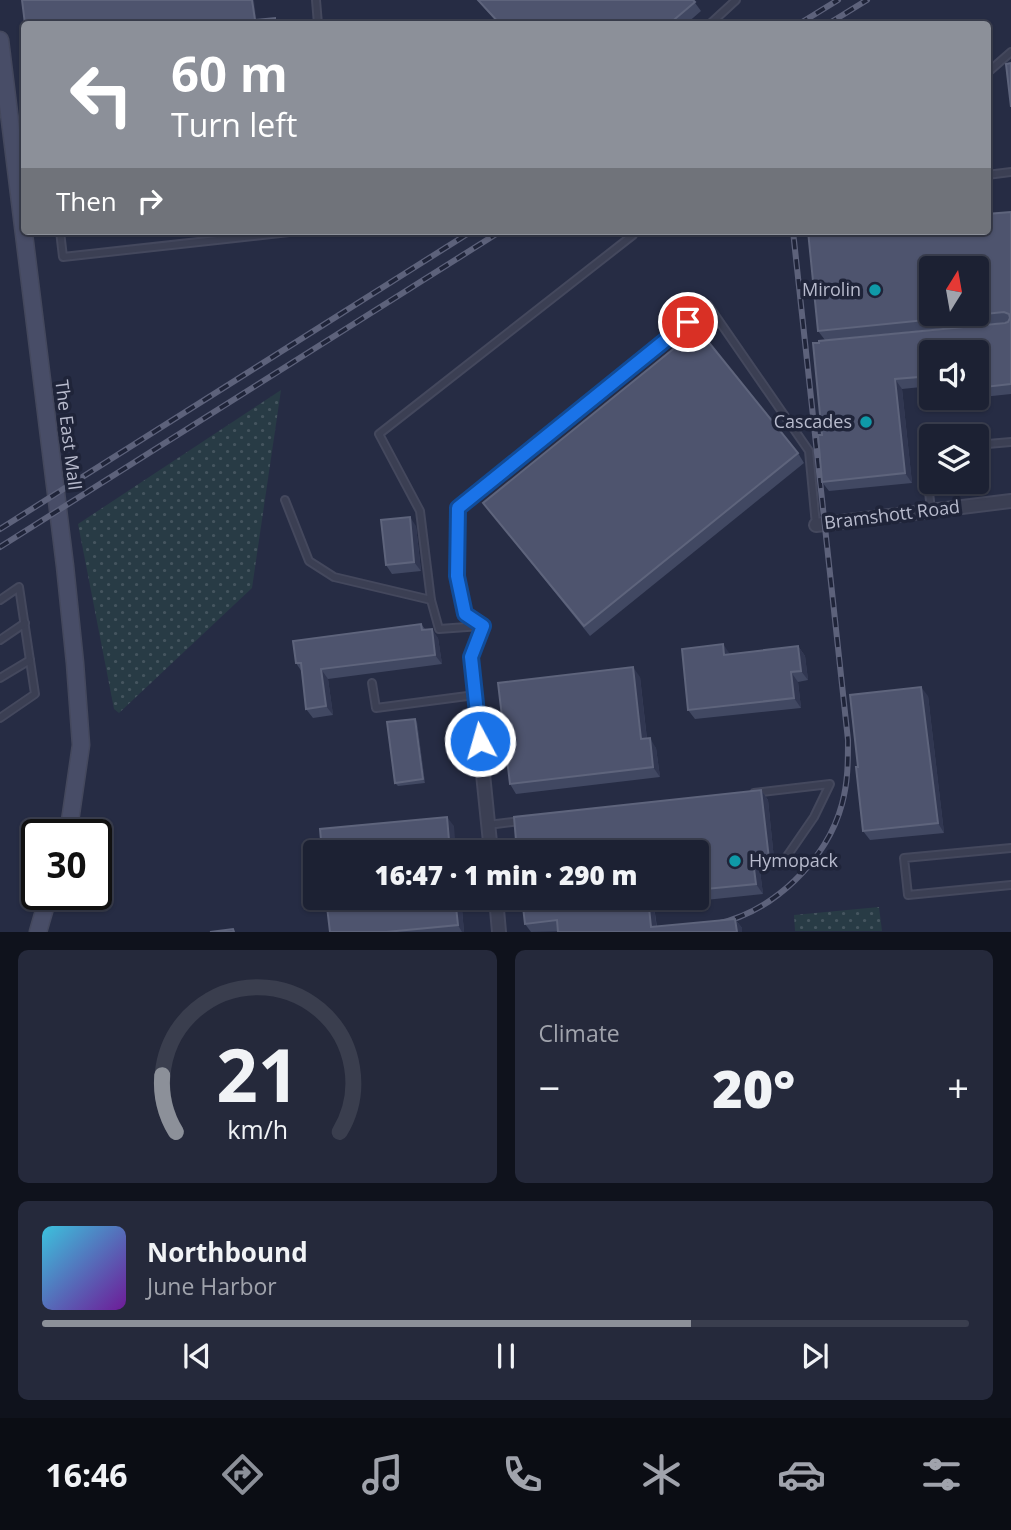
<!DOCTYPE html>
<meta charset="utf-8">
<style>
:root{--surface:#1c2133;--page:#25293b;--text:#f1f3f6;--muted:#a0a3ac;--line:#3a3e4e;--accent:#8c9099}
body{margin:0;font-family:"Open Sans",sans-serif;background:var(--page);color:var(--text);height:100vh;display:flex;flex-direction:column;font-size:26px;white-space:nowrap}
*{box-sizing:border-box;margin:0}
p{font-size:23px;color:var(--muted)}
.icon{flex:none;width:38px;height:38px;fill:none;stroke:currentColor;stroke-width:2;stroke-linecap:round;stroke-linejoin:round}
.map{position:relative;height:932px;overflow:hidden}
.details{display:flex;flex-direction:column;gap:18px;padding:18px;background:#0f121c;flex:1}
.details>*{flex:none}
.top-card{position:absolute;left:21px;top:21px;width:970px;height:214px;border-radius:7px;box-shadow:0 2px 5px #0004,0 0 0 2px var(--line);background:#8c9099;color:#fff;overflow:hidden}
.needle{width:46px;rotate:11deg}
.buttons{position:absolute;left:919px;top:256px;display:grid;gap:14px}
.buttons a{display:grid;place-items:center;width:70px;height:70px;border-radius:7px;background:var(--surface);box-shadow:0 2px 5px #0004,0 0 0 2px var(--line);font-size:35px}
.speed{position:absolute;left:21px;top:819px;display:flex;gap:14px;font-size:35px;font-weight:700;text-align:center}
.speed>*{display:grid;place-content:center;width:91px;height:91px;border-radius:50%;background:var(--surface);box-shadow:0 2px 5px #0004,0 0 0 2px var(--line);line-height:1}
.speed .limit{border:4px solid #111;border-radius:10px;background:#fff;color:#111}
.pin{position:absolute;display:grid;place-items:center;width:60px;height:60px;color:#fff;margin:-30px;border:4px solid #fff;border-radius:50%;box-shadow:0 2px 7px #0007}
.me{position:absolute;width:77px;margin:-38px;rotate:354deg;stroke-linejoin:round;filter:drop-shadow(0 0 5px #0008)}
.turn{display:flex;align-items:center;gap:24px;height:147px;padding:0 35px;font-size:32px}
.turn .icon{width:91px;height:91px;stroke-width:2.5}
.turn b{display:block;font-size:49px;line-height:60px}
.then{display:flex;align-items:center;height:66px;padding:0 35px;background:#0003;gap:14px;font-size:26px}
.big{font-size:52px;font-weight:800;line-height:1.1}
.details .card{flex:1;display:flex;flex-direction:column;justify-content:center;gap:10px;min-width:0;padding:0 24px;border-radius:10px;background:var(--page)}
.details .dial{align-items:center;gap:0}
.dial svg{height:182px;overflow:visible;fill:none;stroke:var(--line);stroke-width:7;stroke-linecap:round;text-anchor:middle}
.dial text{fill:var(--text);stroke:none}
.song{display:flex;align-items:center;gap:21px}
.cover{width:84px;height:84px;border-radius:10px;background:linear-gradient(135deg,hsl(190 70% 55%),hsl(280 70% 35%))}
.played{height:7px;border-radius:4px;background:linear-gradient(90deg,var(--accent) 70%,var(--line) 70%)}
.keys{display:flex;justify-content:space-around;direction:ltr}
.heat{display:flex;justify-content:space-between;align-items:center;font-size:38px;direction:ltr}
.details .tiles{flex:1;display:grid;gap:18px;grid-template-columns:1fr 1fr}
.card:last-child{grid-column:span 2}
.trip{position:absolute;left:303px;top:840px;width:406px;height:70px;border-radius:7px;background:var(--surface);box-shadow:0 2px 5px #0004,0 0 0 2px var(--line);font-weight:800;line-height:70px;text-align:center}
.dock{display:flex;height:112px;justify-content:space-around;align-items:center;background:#0b0d14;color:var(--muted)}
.dock .icon{width:49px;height:49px}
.dock .selected{color:var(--accent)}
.dock b{font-size:32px;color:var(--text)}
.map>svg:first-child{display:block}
.grass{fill:url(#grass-dots)}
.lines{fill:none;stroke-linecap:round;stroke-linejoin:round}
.service-casing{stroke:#44485d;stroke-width:10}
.minor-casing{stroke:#44485d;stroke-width:16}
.secondary-casing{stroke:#44485d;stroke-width:19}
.service{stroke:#3b3f53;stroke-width:6}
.minor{stroke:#3b3f53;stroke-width:12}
.secondary{stroke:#484d67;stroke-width:16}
.rail-casing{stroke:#5d627b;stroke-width:6}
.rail{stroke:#1f2439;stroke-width:3.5;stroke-dasharray:10;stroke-linecap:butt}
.wall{fill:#414862}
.shaded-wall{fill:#313751}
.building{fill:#4e546e;stroke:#5e647c;stroke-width:2;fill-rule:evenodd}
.route-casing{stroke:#114b97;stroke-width:18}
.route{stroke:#1a73e8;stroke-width:12}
.culture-dot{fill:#0f9aa8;stroke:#1f2439;stroke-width:2.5}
.labels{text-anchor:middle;stroke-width:7;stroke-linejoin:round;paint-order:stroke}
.poi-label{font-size:18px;fill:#b8bbcd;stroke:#1f2439;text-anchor:end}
.street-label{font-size:18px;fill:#b8bbcd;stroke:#1f2439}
</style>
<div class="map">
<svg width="1011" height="932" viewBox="0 0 1011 932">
<defs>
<pattern id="grass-dots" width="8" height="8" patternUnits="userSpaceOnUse" patternTransform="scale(1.75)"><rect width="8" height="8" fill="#283b45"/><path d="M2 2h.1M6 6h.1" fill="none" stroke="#45555f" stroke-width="1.8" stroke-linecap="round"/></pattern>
</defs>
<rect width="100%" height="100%" fill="#262c44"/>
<g class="grass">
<polygon points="281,390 252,588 119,713 114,709 78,524"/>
<polygon points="879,907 882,931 795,931 794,915"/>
</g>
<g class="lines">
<g class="service-casing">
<g id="service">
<polyline points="316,0 318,24"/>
<polyline points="710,24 736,0"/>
<polyline points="987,73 1011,52"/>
<polyline points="987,175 1011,172"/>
<polyline points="60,231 63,257 298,231"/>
<polyline points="976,445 1011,442"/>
<polyline points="285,500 309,561 334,577 431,600"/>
<polyline points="931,510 927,474 931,460"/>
<polyline points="0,600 19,587 35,694 0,718"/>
<polyline points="481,626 439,629 431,600 420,511 379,434 633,235 635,231"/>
<polyline points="482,626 465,614 457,576 458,508 708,305 809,451 816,525"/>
<polyline points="0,640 25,623"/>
<polyline points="0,678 30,660"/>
<polyline points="372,683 376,708 475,695"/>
<polyline points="754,793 830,784 814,817 783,862"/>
<polyline points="488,825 521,821"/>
<polyline points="1011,848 904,858 908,895 1011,885"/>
</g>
</g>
<g class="minor-casing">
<g id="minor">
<polyline points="816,525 1011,501"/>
<polyline points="483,626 471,657 491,852"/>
<polyline points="496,898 499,932"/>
</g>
</g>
<g class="secondary-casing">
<g id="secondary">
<polyline points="0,40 65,566 75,663 81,745 70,821 66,835"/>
<polyline points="38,932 49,894"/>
</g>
</g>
<use href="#service" class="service"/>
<use href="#minor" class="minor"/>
<use href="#secondary" class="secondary"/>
<g class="rail-casing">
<g id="rail">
<polyline points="799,24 838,0"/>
<polyline points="828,24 867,0"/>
<polyline points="0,529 472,231"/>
<polyline points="0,547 501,231"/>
<path d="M 716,924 C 773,912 827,860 842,804 C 848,782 848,761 848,740 L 793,231"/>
</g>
</g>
<use href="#rail" class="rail"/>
</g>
<g class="wall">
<polygon points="477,0 693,0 701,11 686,24 499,24"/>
<polygon points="1011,212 1011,394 954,400 952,397 976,397 976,352 931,352 931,386 902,389 912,483 829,491 822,482 822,435 813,343 1005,323 1008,322 825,340 818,331"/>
<polygon points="798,453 804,463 590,636 483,503"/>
<polygon points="416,526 421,571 392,574 386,565"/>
<polygon points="421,624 425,629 438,638 442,664 328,679 333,715 313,718 306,709 302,672 296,663"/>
<polygon points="798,646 805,656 808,680 798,682 801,708 695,719 688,710 730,654"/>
<polygon points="640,677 647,739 656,748 660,777 516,794 510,784"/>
<polygon points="928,696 944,833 870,840 863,831 858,767"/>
<polygon points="417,722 425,783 398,786 395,783"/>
<polygon points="761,790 768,800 775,869 760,871 763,894 696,901 696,905 676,908 674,904 654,906 657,927 735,919 742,928 531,932 525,924 522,898 696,898 696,852"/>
<polygon points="461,898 464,932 330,932"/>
</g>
<g class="shaded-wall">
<polygon points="252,0 254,0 257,24 255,20"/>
<polygon points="895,379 902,389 912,483 905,473"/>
<polygon points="410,517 416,526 421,571 414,562"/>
<polygon points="432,629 438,638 442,664 435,655"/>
<polygon points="723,644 730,654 724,655"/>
<polygon points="798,646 805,656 808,680 801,671"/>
<polygon points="633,667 640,677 648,749 641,739"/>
<polygon points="321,669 328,679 333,715 326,706"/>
<polygon points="791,672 798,682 801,708 794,698"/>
<polygon points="921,687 928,696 944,833 938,823"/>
<polygon points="415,719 417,722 425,783 423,779"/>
<polygon points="650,738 656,748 660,777 653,767"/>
<polygon points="761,790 768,800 775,869 769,859"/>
<polygon points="447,817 454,826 456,852 450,852"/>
<polygon points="753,861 760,871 763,894 756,884"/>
<polygon points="455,898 461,898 464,932 462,932 458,925"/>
<polygon points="648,898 654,906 657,932 651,927"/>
<polygon points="735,919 742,928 742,932 737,932"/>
</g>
<g class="building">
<polygon points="22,0 252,0 255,20 275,18 275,24 25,24"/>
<polygon points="478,0 693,0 695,2 669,24 500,24"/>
<polygon points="1011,63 1011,107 1006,64"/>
<path d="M 1011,212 L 1011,384 L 976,388 L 976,352 L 931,352 L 931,376 L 895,379 L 905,473 L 822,482 L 818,435 L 822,435 L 813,343 L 819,343 L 819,341 L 1005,323 L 1008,322 L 1010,318 L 1009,314 L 1004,312 L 818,331 L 808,231 L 987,231 L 987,214 ZM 931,268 L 976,268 L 976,313 L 931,313 Z"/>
<polygon points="698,329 798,453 584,626 483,503"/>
<polygon points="410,517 414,562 386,565 381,520"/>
<polygon points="421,624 422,630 432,629 435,655 321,669 326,706 306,709 301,663 296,663 293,641"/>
<polygon points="723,644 724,655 798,646 801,671 791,672 794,698 688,710 682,649"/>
<polygon points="633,667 641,739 650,738 653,767 510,784 498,683"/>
<polygon points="921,687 938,823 863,831 856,767 858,767 850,695"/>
<polygon points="415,719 423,779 395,783 387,722"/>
<polygon points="761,790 769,859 753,861 756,884 696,890 696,852 517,852 514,817"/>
<polygon points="447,817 450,852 322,852 320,829"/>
<polygon points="326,898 455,898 458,925 386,932 330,932"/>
<polygon points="522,898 648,898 651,927 735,919 737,932 558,932 557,920 525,924"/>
<polygon points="233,929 234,932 210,932"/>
</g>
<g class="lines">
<g class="route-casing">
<polyline id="route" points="480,741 471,657 483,626 465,614 457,576 458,508 688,322"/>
</g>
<use href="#route" class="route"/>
</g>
<g class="culture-dot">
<circle cx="875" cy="290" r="7"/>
<circle cx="866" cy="422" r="7"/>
<circle cx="735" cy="861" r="7"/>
</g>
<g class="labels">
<g class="poi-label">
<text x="861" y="296">Mirolin</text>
<text x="852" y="428">Cascades</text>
<text x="749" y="867" text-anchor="start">Hymopack</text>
</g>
<g class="street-label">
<text transform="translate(68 435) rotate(83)" y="6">The East Mall</text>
<text transform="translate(892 515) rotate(-7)" y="6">Bramshott Road</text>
</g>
</g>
</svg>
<div class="buttons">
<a><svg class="needle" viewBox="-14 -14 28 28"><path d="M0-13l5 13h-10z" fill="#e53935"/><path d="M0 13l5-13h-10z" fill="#a0a3ac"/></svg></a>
<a><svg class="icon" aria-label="sound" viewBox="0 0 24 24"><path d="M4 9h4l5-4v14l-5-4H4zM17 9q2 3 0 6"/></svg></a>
<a><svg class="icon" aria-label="layers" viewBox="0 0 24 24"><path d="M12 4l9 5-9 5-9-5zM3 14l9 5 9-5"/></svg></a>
</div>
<div class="speed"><div class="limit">30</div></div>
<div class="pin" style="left:688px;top:322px;background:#d93025"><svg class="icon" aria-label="arrive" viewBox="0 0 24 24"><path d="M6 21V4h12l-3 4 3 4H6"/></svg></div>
<svg class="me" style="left:480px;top:741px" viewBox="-20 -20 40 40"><circle r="17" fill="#1a73e8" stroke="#fff" stroke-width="3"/><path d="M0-11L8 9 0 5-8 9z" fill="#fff"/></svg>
<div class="trip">16:47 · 1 min · 290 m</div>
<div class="top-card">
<div class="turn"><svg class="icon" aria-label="left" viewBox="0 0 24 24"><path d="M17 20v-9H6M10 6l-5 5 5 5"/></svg><div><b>60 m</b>Turn left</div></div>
<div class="then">Then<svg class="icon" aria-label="right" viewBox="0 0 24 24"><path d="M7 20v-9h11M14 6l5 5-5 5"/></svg></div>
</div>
</div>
<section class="details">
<div class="tiles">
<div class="card dial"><svg viewBox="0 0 100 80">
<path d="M14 69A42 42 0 1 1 86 69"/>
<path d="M14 69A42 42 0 0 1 8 44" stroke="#8c9099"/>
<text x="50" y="56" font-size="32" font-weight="700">21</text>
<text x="50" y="72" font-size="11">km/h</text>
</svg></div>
<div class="card"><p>Climate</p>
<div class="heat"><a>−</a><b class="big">20°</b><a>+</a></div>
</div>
<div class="card">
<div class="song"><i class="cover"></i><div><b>Northbound</b><p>June Harbor</p></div></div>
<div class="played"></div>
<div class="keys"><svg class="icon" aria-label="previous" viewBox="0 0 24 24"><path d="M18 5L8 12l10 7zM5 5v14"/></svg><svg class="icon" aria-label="pause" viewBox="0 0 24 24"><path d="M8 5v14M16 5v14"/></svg><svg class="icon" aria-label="next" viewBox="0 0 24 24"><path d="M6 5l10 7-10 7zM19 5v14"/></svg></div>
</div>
</div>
</section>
<nav class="dock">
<b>16:46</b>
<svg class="icon selected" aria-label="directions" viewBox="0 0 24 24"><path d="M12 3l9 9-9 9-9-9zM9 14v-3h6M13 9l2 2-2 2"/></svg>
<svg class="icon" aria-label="music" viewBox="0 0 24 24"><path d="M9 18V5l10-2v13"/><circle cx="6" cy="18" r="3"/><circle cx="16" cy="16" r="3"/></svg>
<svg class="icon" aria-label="phone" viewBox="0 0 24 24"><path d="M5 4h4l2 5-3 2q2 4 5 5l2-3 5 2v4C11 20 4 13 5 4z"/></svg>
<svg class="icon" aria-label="climate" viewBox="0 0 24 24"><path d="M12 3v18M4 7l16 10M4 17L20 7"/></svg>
<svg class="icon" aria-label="car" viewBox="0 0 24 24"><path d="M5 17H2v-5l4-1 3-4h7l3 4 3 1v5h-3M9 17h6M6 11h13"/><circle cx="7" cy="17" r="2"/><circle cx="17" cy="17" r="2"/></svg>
<svg class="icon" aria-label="filters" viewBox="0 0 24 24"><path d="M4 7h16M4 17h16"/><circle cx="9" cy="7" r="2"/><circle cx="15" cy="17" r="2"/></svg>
</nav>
